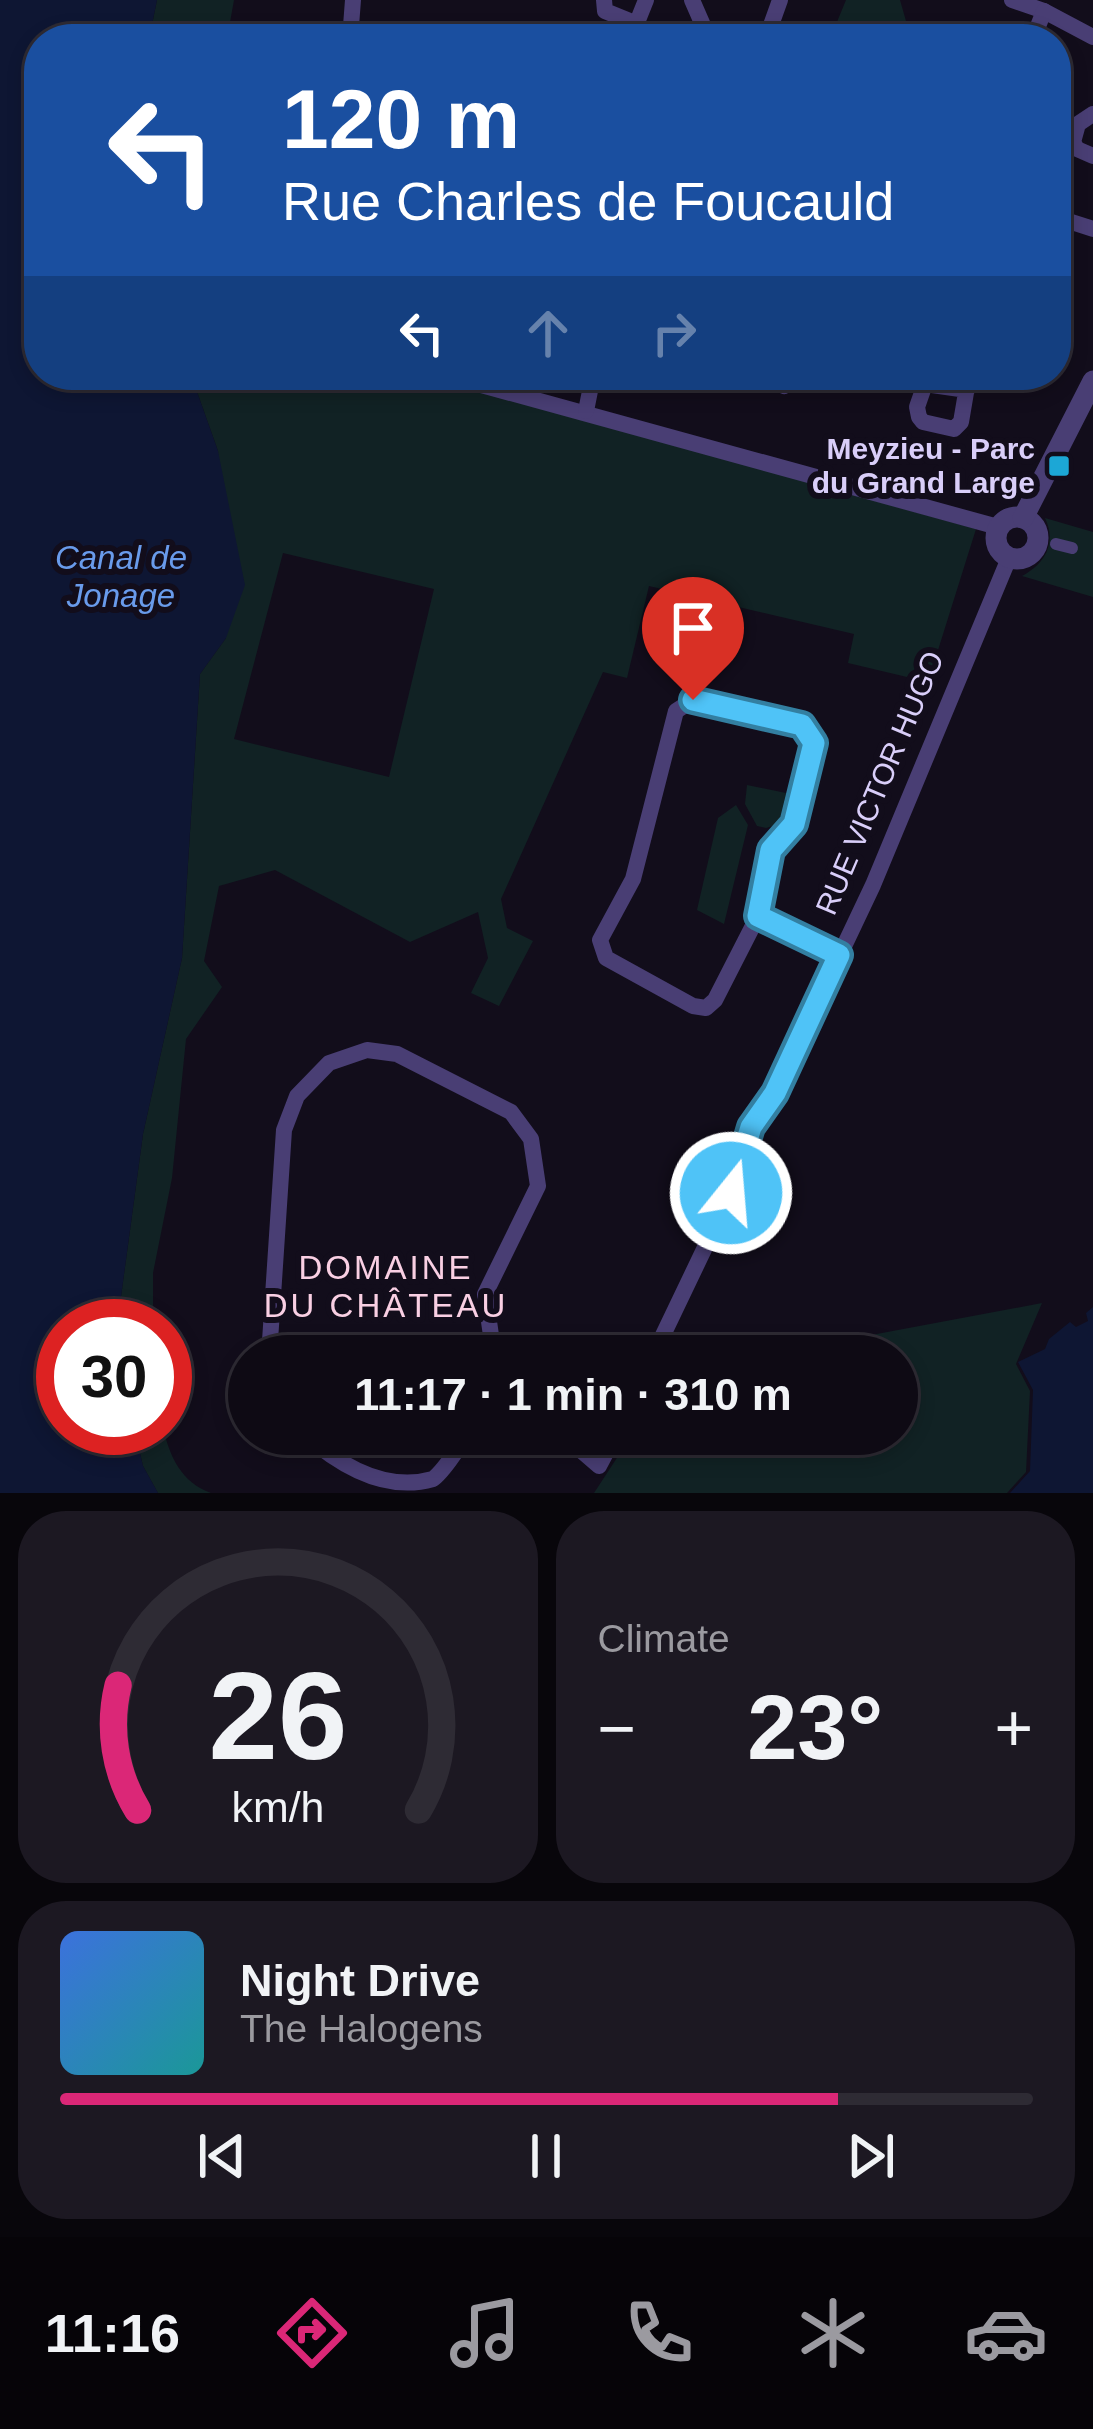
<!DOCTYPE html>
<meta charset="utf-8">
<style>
:root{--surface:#0e0a14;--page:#1c1822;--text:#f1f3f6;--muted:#9b9aa0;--line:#2e2b34;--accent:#db2777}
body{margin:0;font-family:Arial,sans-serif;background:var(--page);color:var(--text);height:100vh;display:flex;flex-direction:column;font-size:45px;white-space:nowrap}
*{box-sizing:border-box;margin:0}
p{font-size:39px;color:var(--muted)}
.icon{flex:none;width:66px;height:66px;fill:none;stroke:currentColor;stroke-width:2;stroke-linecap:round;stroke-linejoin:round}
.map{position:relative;height:1493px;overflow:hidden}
.side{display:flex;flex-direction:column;gap:18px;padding:18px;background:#08060b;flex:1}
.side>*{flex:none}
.guide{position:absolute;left:24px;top:24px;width:1047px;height:366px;border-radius:48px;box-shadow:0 6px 18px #0003,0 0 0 3px var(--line);background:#1a4fa0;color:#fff;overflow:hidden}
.speed{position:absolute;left:36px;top:1299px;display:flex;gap:24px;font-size:60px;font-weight:700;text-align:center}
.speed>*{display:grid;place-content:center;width:156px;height:156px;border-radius:50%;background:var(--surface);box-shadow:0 6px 18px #0003,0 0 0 3px var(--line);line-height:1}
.speed .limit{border:18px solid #d22;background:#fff;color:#111}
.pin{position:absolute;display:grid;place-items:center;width:102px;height:102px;color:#fff;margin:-123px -51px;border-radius:50% 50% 50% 0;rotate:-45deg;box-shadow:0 0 12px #0007}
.pin .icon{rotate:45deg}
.me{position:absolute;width:132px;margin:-66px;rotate:17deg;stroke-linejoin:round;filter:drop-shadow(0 0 9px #0008)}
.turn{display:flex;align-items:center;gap:42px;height:252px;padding:0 60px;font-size:54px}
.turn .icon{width:156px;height:156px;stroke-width:2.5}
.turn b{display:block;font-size:84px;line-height:102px}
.lanes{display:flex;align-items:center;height:114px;padding:0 60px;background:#0003;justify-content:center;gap:60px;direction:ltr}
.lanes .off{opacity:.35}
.big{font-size:90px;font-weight:700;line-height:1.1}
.side .tile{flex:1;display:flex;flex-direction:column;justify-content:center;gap:18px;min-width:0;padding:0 42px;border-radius:48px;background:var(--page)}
.side .dial{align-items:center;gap:0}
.dial svg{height:312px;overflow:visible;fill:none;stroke:var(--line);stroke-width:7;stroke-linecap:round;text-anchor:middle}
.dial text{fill:var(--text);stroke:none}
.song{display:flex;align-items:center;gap:36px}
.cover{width:144px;height:144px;border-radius:18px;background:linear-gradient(135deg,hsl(220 70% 55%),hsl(180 70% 35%))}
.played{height:12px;border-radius:6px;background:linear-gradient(90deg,var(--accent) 80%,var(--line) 80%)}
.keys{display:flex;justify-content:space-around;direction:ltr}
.heat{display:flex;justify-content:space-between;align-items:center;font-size:66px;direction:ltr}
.side .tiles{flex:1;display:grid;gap:18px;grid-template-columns:1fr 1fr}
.tile:last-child{grid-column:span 2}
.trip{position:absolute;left:228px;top:1335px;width:690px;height:120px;border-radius:60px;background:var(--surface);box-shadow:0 6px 18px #0003,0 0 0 3px var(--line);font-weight:700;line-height:120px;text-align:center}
.menu{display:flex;height:192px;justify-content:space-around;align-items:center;background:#060408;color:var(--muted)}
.menu .icon{width:84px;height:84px}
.menu .selected{color:var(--accent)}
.menu b{font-size:54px;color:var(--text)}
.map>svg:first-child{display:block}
.green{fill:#112224;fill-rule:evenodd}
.water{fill:#0e1633}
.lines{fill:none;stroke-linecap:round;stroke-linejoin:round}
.pedestrian{stroke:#493e74;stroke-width:12}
.minor{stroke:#493e74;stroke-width:16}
.tertiary{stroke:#493e74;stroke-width:21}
.route-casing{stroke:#337fa1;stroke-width:30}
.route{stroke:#4fc3f7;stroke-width:21}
.poi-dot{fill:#1ca7d6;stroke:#120d1b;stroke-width:4.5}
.labels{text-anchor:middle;stroke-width:12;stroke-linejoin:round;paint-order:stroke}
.poi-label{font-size:30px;font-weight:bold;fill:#d9cef9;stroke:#120d1b;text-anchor:end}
.street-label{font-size:30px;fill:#d9cef9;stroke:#120d1b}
.water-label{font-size:33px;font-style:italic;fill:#699beb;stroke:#120d1b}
.neighbourhood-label{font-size:33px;letter-spacing:3px;fill:#f9cfe3;stroke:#120d1b}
</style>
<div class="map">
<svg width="1093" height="1493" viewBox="0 0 1093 1493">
<rect width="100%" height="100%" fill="#120d1b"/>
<g class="green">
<polygon points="157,0 234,0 227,39 149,39"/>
<polygon points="846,0 900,0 908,28 926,39 830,39"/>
<path d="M 191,375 L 422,375 L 976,529 L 928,682 L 848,663 L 854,634 L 649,586 L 627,678 L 603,672 L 501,899 L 507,928 L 533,941 L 499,1006 L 471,993 L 488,958 L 478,912 L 410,942 L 275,870 L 219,886 L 204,961 L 222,987 L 186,1039 L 172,1178 L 153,1273 L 153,1326 L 117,1326 L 143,1134 L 182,958 L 200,674 L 226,638 L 218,451 ZM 283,553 L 434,589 L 389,777 L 234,739 Z"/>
<path d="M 1045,518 L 1093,532 L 1093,597 L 1022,576 C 1045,564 1057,543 1045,518 Z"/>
<polygon points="747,785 786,793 779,824 766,828 757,826 745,804"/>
<polygon points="736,805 748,825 724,924 697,910 718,818"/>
<polygon points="1042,1303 1016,1364 1030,1391 1026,1472 1007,1493 594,1493 626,1444 641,1434 897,1434 897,1356 789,1356 818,1345"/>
<path d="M 134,1428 L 163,1428 C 170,1457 181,1482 211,1493 L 158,1493 L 143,1466 Z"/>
</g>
<g class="water">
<polygon points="0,0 157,0 149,39 39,39 39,375 191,375 218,451 245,585 226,638 200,674 182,958 143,1134 117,1326 63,1326 63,1428 134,1428 143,1466 158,1493 0,1493"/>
<polygon points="1093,1307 1093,1493 1010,1493 1030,1471 1033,1390 1018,1362 1045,1349 1049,1339 1070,1322 1076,1327 1088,1321 1086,1313"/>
</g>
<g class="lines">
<polyline class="pedestrian" points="1056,544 1072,548"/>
<g class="minor">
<polyline points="604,0 605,11 632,22 638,20 646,0"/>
<polyline points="692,0 709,39"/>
<polyline points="1012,0 1044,11"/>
<polyline points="350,39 353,0"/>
<polyline points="766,39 780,0"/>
<polyline points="1033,39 1044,11 1093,37"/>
<polyline points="1093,114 1078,124 1073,142 1077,149 1093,156"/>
<polyline points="1056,217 1093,229"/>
<polyline points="445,375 998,527"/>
<polyline points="761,375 784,386 796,375"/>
<polyline points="967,390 925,384 917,407 919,417 923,422 954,429 961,422 969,375"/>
<polyline points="586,411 592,381 599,375"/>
<polyline points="758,916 771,850 794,824 814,743 802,725 693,700 676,711 633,879 600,940 606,958 693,1006 706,1008 715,1000 758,916 839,955"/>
<polyline points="269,1356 284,1130 297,1096 329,1063 367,1050 397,1054 511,1112 531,1139 538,1186 485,1294 494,1356"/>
<polyline points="653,1356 731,1193 758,1112 775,1092 873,885 1009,558"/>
<path d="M 304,1434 C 338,1464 384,1493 433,1479 C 447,1468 457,1448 468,1434"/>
<polyline points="562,1434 599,1466 616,1434"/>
</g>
<g class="tertiary">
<circle cx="1017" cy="538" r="21"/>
<polyline points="1023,518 1093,381"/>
</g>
</g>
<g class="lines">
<g class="route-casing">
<polyline id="route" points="693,700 802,725 814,743 794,824 771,850 758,916 839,955 775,1093 751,1127 731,1193"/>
</g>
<use href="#route" class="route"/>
</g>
<rect class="poi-dot" x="1047" y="454" width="24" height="24" rx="6"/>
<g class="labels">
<g class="poi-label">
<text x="1035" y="459">Meyzieu - Parc<tspan x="1035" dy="34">du Grand Large</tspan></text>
</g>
<g class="street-label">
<text transform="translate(880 783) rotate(-67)" y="10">RUE VICTOR HUGO</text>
</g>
<g class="water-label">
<text x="121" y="569">Canal de<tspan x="121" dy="38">Jonage</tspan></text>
</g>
<g class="neighbourhood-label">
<text x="386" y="1279">DOMAINE<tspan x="386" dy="38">DU CHÂTEAU</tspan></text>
</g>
</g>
</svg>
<div class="speed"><div class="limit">30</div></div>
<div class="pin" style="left:693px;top:700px;background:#d93025"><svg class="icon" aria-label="arrive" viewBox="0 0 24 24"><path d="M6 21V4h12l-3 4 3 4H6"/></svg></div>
<svg class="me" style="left:731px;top:1193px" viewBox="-20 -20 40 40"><circle r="17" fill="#4fc3f7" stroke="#fff" stroke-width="3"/><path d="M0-11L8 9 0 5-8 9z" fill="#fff"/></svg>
<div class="trip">11:17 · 1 min · 310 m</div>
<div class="guide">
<div class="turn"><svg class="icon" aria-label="left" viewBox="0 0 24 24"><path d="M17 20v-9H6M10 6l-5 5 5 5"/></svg><div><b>120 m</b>Rue Charles de Foucauld</div></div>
<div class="lanes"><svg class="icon" aria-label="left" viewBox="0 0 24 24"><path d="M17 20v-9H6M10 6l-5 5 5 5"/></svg><svg class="icon off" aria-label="ahead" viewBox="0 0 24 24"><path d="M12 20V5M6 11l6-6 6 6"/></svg><svg class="icon off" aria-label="right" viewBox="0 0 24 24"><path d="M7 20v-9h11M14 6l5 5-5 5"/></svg></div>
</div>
</div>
<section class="side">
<div class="tiles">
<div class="tile dial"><svg viewBox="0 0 100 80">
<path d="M14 69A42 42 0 1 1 86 69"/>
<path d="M14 69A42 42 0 0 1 9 37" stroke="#db2777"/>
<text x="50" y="56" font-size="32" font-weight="700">26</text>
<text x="50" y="72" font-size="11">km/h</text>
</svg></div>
<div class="tile"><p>Climate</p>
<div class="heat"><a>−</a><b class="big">23°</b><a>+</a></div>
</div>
<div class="tile">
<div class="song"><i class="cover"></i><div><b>Night Drive</b><p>The Halogens</p></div></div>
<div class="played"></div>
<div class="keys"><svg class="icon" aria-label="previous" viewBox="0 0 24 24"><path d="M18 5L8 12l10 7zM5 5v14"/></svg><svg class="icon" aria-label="pause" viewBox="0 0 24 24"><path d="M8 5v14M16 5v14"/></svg><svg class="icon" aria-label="next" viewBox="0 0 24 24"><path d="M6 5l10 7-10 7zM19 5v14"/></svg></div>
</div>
</div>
</section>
<nav class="menu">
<b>11:16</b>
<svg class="icon selected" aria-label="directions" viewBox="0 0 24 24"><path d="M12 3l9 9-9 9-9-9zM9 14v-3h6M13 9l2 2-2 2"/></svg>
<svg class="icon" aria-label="music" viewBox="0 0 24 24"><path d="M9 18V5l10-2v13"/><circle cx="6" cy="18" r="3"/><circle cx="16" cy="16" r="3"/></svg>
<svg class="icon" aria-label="phone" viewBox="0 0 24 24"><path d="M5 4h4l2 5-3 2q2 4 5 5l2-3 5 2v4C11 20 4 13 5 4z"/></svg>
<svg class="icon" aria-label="climate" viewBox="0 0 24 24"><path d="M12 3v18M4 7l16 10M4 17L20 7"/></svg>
<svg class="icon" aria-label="car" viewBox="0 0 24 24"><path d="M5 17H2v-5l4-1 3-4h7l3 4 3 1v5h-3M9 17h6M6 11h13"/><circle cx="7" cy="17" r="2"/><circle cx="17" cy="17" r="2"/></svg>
</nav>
